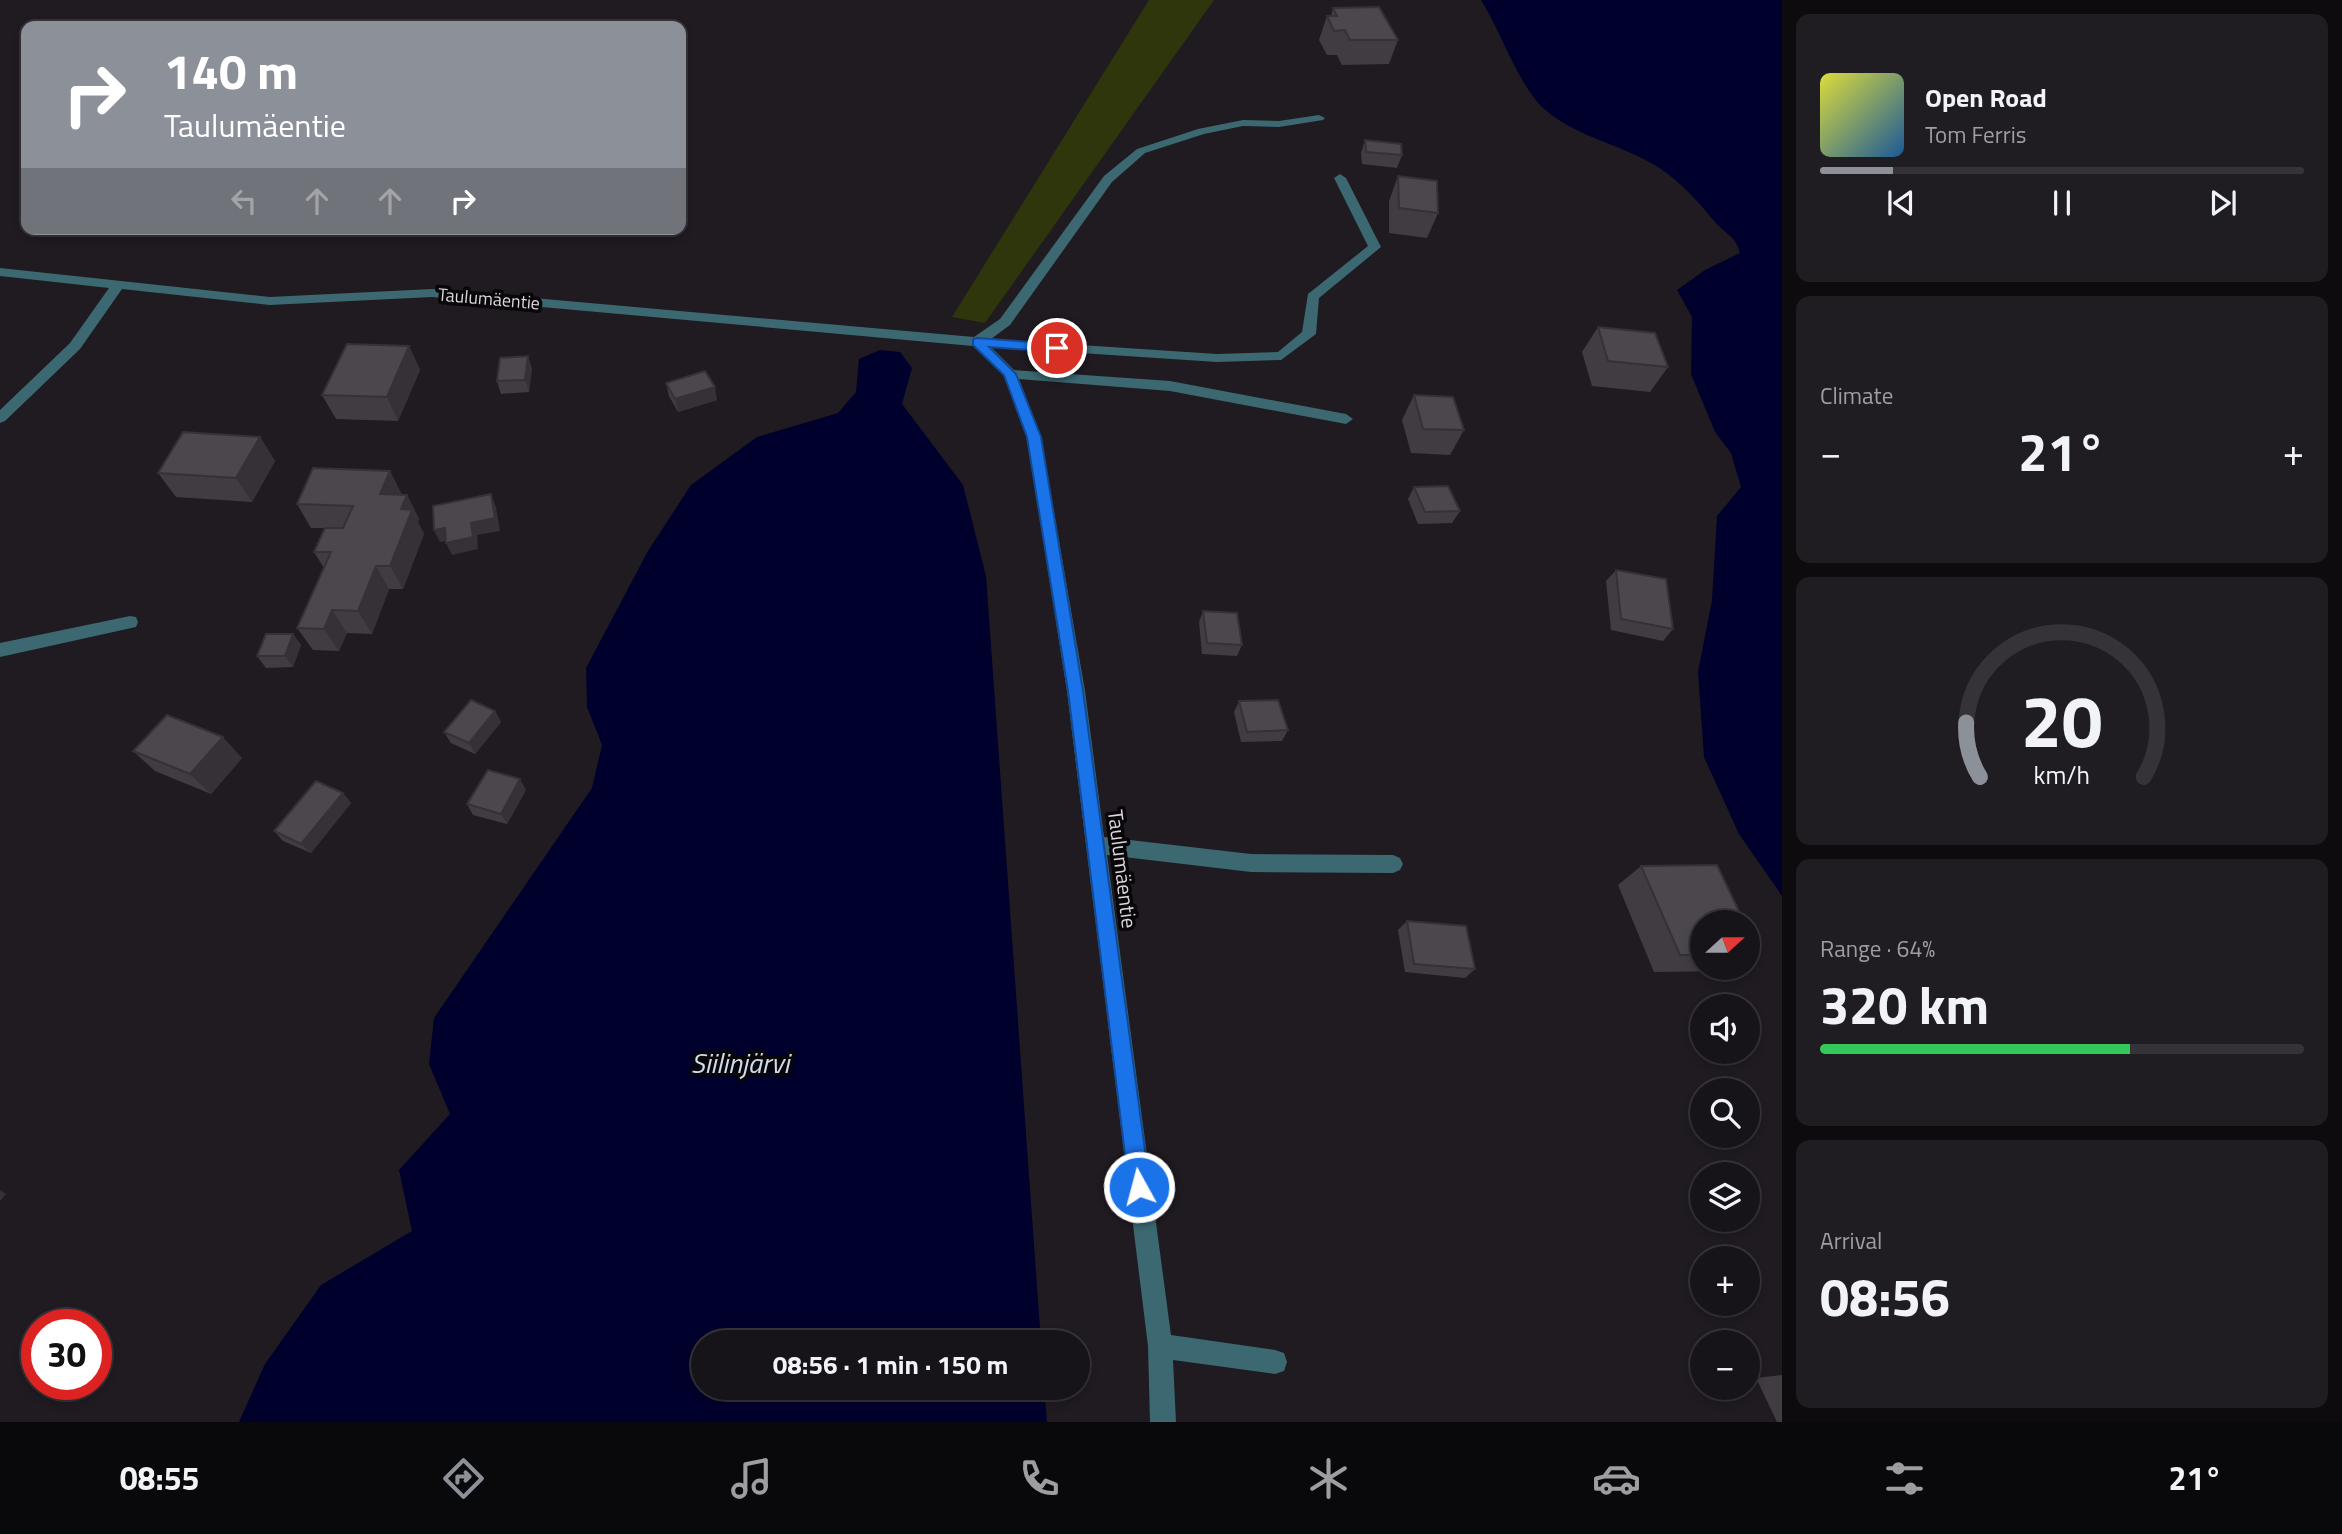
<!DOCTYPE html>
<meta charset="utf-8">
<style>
:root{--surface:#171419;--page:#201d22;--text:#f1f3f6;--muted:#9e9ea2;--line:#363338;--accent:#8c9099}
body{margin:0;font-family:"Titillium Web",sans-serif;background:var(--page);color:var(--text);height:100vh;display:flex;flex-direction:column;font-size:26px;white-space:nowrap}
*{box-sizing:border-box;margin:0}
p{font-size:23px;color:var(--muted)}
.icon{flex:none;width:38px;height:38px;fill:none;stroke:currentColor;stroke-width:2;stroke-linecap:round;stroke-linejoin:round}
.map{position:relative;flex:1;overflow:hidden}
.panel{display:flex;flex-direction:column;gap:14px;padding:14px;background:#0d0b0e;width:560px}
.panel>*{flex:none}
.hud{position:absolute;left:21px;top:21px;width:665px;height:214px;border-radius:14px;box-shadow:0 4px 10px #0003,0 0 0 2px var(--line);background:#8c9099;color:#fff;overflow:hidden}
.needle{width:46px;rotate:69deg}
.buttons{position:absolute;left:1690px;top:910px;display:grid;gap:14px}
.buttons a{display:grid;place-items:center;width:70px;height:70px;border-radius:50%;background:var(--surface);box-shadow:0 4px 10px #0003,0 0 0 2px var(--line);font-size:35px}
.speed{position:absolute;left:21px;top:1309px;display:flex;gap:14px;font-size:35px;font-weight:700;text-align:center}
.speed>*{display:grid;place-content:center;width:91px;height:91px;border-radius:50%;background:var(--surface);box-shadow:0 4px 10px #0003,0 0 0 2px var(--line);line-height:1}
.speed .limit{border:10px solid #d22;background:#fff;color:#111}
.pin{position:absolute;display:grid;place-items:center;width:60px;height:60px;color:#fff;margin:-30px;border:4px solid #fff;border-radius:50%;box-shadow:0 2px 7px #0007}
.me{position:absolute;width:77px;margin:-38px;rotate:353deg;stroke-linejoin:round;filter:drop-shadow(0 0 5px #0008)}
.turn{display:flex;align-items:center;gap:24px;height:147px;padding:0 28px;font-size:32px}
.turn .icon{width:91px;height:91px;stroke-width:2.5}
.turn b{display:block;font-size:49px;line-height:60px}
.lanes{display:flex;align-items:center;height:66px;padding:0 28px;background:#0003;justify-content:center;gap:35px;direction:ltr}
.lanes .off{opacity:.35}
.big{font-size:52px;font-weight:700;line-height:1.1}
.panel .card{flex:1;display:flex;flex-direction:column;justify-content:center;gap:10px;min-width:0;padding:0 24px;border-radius:14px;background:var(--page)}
.panel .dial{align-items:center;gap:0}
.dial svg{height:182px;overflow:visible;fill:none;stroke:var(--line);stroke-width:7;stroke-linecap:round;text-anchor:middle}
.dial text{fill:var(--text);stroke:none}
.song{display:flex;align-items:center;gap:21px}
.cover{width:84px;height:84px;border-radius:10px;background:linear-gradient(135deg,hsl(60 70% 55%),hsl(210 70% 35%))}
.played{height:7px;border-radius:4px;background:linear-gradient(90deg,var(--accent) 15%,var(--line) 15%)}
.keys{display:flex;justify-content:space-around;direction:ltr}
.heat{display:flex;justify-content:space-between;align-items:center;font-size:38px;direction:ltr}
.charge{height:10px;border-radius:5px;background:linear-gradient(90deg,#34c759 64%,var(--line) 0)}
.trip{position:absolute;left:691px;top:1330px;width:399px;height:70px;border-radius:35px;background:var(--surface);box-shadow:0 4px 10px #0003,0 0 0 2px var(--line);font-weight:700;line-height:70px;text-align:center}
.tab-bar{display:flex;height:112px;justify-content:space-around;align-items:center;background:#09080a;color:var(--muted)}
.tab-bar .icon{width:49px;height:49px}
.tab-bar .active{color:var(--accent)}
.tab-bar b{font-size:32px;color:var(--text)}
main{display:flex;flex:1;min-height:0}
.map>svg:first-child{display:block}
.green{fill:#2f360c}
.water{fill:#00002c}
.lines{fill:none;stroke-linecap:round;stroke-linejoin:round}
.minor{fill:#3b6871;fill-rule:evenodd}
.wall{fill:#413c42}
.shaded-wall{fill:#353136}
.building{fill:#4c464d;stroke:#353136;stroke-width:2}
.route{fill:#1a73e8;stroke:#114b97;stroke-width:2}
.labels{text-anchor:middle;stroke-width:7;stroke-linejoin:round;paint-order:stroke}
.far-street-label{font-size:18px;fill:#dbd7dc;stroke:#080609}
.street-label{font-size:21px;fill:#dbd7dc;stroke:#080609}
.near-water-label{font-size:28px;font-style:italic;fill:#d0dcef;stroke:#080609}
</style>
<main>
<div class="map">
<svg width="1782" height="1422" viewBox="0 0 1782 1422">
<rect width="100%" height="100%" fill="#1f1b21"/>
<polygon class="green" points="1149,0 1214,0 985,323 952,317"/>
<g class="water">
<path d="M 1481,0 L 1782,0 L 1782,896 L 1739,834 L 1704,757 L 1698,672 L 1712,600 L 1717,516 L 1741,487 L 1731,453 L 1715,432 L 1691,374 L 1692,317 L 1677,290 L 1705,270 L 1740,253 C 1736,236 1725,234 1714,221 C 1699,202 1681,183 1661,169 C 1624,144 1575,138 1542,107 C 1518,83 1500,30 1481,0 Z"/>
<polygon points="880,350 900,352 912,368 902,404 963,485 986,576 1041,1342 704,1342 704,1388 1044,1388 1047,1422 239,1422 265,1364 321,1285 412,1231 399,1170 450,1114 429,1064 434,1018 592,788 602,745 587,707 586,668 648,551 691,485 757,437 838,413 856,392 859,359"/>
</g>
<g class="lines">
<g class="minor">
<polygon points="1319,115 1325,118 1323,120 1279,127 1243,126 1204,134 1145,153 1112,182 1010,325 991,339 1217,354 1278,352 1302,332 1308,294 1368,246 1334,178 1340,174 1346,178 1381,247 1319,298 1316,334 1281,360 1217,362 991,347 1014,370 1170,381 1346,414 1353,419 1346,424 1170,391 1019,379 1041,437 1085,691 1104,837 1251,854 1393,855 1400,858 1403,864 1400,870 1393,873 1251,872 1107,855 1171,1335 1275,1350 1284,1353 1287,1362 1284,1371 1275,1374 1173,1360 1176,1422 1150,1422 1148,1346 1067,691 1027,437 1004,376 973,346 432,297 270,305 122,289 80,349 5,421 0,423 0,410 70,343 109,288 0,276 0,268 270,297 432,289 974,337 1000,319 1104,176 1137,149 1198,129 1243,120 1279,121"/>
<polygon points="130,616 136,617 138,622 136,627 0,657 0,643"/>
</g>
</g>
<g class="wall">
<polygon points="1333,8 1398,40 1389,64 1342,65 1337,55 1327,55 1319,40 1327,16 1331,16"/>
<polygon points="1365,140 1402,155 1397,168 1362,164 1361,153"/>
<polygon points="1398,176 1438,213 1427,238 1389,233 1389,201"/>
<polygon points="1598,327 1668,367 1650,392 1592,386 1582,352"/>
<polygon points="409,346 420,370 398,421 336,419 322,395"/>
<polygon points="532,368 529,392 501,394 497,381"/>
<polygon points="666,383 717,400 678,412 669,396"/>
<polygon points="1414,395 1464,430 1450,455 1411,453 1402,420"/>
<polygon points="260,437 275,461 252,502 176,497 158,473"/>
<polygon points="390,471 402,495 407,495 419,519 418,522 424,534 403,589 389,589 372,634 347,633 339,651 313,650 297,628 324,568 314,552 324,528 311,528 297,504"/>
<polygon points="1414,487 1460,511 1452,523 1418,524 1408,499"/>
<polygon points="1616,570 1673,629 1663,641 1611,630 1606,581"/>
<polygon points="1203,611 1242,645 1237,656 1202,654 1199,622"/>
<polygon points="293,634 301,645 293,667 266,668 257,656"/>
<polygon points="1239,701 1288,730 1282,741 1241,742 1234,712"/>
<polygon points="495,711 501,722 475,754 451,743 444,732"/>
<polygon points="133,751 242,758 211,794 155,771"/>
<polygon points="526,790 507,824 473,815 467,804"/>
<polygon points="343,793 351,803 311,853 283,841 274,831"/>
<polygon points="1641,866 1703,922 1703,968 1737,968 1732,971 1654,972 1618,885"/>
<polygon points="1407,921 1475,969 1465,978 1405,972 1398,930"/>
<polygon points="1748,930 1760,954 1748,961"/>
<polygon points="1782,1375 1782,1422 1777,1422 1756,1378"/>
</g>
<g class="shaded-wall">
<polygon points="409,346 420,370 398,421 387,397"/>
<polygon points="528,356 532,368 529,392 525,380"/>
<polygon points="715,387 717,400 678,412 675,399"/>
<polygon points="260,437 275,461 252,502 236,478"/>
<polygon points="390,471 402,496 380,494"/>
<polygon points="491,494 496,507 500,531 477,535 478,549 452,555 446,543 471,523"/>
<polygon points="407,495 419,519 418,522 424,534 403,589 390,566 401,509"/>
<polygon points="445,528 450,540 440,542 434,530"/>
<polygon points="376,566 389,589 372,634 358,611"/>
<polygon points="332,610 347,633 339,651 324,629"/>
<polygon points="293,634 301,645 293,667 285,656"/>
<polygon points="495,711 501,722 475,754 469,743"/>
<polygon points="223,737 242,758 211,794 190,774"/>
<polygon points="520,779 526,790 507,824 501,814"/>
<polygon points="343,793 351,803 311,853 301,844"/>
<polygon points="0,1190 6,1194 0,1201"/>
</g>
<g class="building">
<polygon points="1379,7 1398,40 1350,40 1345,30 1334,31 1327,16 1337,16 1333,8"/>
<polygon points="1365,140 1401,144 1402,155 1366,152"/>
<polygon points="1398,176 1437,181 1438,213 1399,208"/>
<polygon points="1598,327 1655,333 1668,367 1608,361"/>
<polygon points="347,344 409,346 387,397 322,395"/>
<polygon points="528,356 525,380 497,381 500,358"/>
<polygon points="705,371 715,387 675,399 666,383"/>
<polygon points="1414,395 1453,397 1464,430 1423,429"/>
<polygon points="183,432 260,437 236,478 158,473"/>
<polygon points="313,468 390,471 380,494 407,495 401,509 412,510 390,566 376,566 358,611 332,610 324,629 297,628 331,552 314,552 325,528 343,528 353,506 297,504"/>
<polygon points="1448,486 1460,511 1425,512 1414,487"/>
<polygon points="491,494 495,518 471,523 473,537 446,543 445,528 434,530 433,506"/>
<polygon points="1616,570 1666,579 1673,629 1621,619"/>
<polygon points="1203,611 1237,613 1242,645 1207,643"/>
<polygon points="266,634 293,634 285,656 257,656"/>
<polygon points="471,700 495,711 469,743 444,732"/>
<polygon points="1278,700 1288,730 1247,732 1239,701"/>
<polygon points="167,715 223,737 190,774 133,751"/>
<polygon points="488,770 520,779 501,814 467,804"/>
<polygon points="316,781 343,793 301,844 274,831"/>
<polygon points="1717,865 1744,922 1703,922 1703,955 1680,955 1641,866"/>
<polygon points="1407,921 1466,926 1475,969 1414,964"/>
<polygon points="1748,930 1760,954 1748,954"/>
</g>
<polygon class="route" points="977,338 1057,344 1063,348 1057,352 989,347 1016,374 1041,437 1083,691 1150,1187 1147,1194 1139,1197 1132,1194 1129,1187 1068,691 1027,437 1004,375 973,345 973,339"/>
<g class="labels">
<g class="far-street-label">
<text transform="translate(489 299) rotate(5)" y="6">Taulumäentie</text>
</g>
<g class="street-label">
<text transform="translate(1122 869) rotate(83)" y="7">Taulumäentie</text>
</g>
<g class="near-water-label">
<text x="740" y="1073">Siilinjärvi</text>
</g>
</g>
</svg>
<div class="buttons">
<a><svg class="needle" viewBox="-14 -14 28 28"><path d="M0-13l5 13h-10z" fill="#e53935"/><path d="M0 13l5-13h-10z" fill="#9e9ea2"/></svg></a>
<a><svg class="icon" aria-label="sound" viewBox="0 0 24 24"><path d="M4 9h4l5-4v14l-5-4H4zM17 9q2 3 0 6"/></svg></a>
<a><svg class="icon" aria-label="search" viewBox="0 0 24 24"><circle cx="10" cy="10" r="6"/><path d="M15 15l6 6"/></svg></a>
<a><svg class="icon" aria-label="layers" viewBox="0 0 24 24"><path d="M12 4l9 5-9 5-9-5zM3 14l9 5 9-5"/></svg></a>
<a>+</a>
<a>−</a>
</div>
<div class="speed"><div class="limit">30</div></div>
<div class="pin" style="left:1057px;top:348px;background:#d93025"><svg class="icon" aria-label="arrive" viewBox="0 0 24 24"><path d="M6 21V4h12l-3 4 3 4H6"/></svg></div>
<svg class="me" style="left:1139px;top:1187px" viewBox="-20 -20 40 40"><circle r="17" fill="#1a73e8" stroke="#fff" stroke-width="3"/><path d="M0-11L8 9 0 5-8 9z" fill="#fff"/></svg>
<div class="trip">08:56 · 1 min · 150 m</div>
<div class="hud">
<div class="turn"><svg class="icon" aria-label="right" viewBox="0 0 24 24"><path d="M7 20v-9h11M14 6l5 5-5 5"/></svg><div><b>140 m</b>Taulumäentie</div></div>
<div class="lanes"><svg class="icon off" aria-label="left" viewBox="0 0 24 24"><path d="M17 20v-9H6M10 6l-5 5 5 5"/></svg><svg class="icon off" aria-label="ahead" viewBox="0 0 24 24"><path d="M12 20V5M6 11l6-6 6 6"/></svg><svg class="icon off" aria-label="ahead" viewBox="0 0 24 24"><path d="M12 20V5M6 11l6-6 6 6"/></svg><svg class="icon" aria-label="right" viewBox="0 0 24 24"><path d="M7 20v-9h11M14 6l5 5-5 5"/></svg></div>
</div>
</div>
<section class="panel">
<div class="card">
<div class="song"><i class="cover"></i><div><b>Open Road</b><p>Tom Ferris</p></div></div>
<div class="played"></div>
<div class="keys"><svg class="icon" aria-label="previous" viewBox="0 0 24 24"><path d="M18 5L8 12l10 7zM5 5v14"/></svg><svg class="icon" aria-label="pause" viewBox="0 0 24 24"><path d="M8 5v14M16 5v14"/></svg><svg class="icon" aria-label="next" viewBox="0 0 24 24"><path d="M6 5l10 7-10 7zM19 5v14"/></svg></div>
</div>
<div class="card"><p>Climate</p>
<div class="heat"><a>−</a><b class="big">21°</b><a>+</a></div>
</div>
<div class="card dial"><svg viewBox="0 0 100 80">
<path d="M14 69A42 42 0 1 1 86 69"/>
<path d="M14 69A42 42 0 0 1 8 45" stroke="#8c9099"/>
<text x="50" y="56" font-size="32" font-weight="700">20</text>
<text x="50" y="72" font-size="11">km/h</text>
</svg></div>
<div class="card"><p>Range · 64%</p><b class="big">320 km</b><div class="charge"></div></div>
<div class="card"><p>Arrival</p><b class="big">08:56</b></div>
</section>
</main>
<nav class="tab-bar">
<b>08:55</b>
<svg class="icon active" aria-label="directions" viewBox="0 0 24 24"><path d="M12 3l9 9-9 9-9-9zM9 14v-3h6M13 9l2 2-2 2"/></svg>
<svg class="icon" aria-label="music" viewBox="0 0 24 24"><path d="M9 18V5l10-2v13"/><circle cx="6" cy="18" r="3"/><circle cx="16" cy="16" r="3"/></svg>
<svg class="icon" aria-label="phone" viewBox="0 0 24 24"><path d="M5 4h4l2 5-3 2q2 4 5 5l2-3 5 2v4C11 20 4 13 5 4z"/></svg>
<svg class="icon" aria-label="climate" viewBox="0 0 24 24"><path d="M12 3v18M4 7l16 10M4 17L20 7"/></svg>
<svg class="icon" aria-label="car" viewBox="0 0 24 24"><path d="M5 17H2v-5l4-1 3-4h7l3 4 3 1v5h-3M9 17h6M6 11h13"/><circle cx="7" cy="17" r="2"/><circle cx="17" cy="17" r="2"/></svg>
<svg class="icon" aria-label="filters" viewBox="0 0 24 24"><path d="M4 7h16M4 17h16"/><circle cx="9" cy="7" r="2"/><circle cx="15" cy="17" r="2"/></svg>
<b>21°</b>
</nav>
